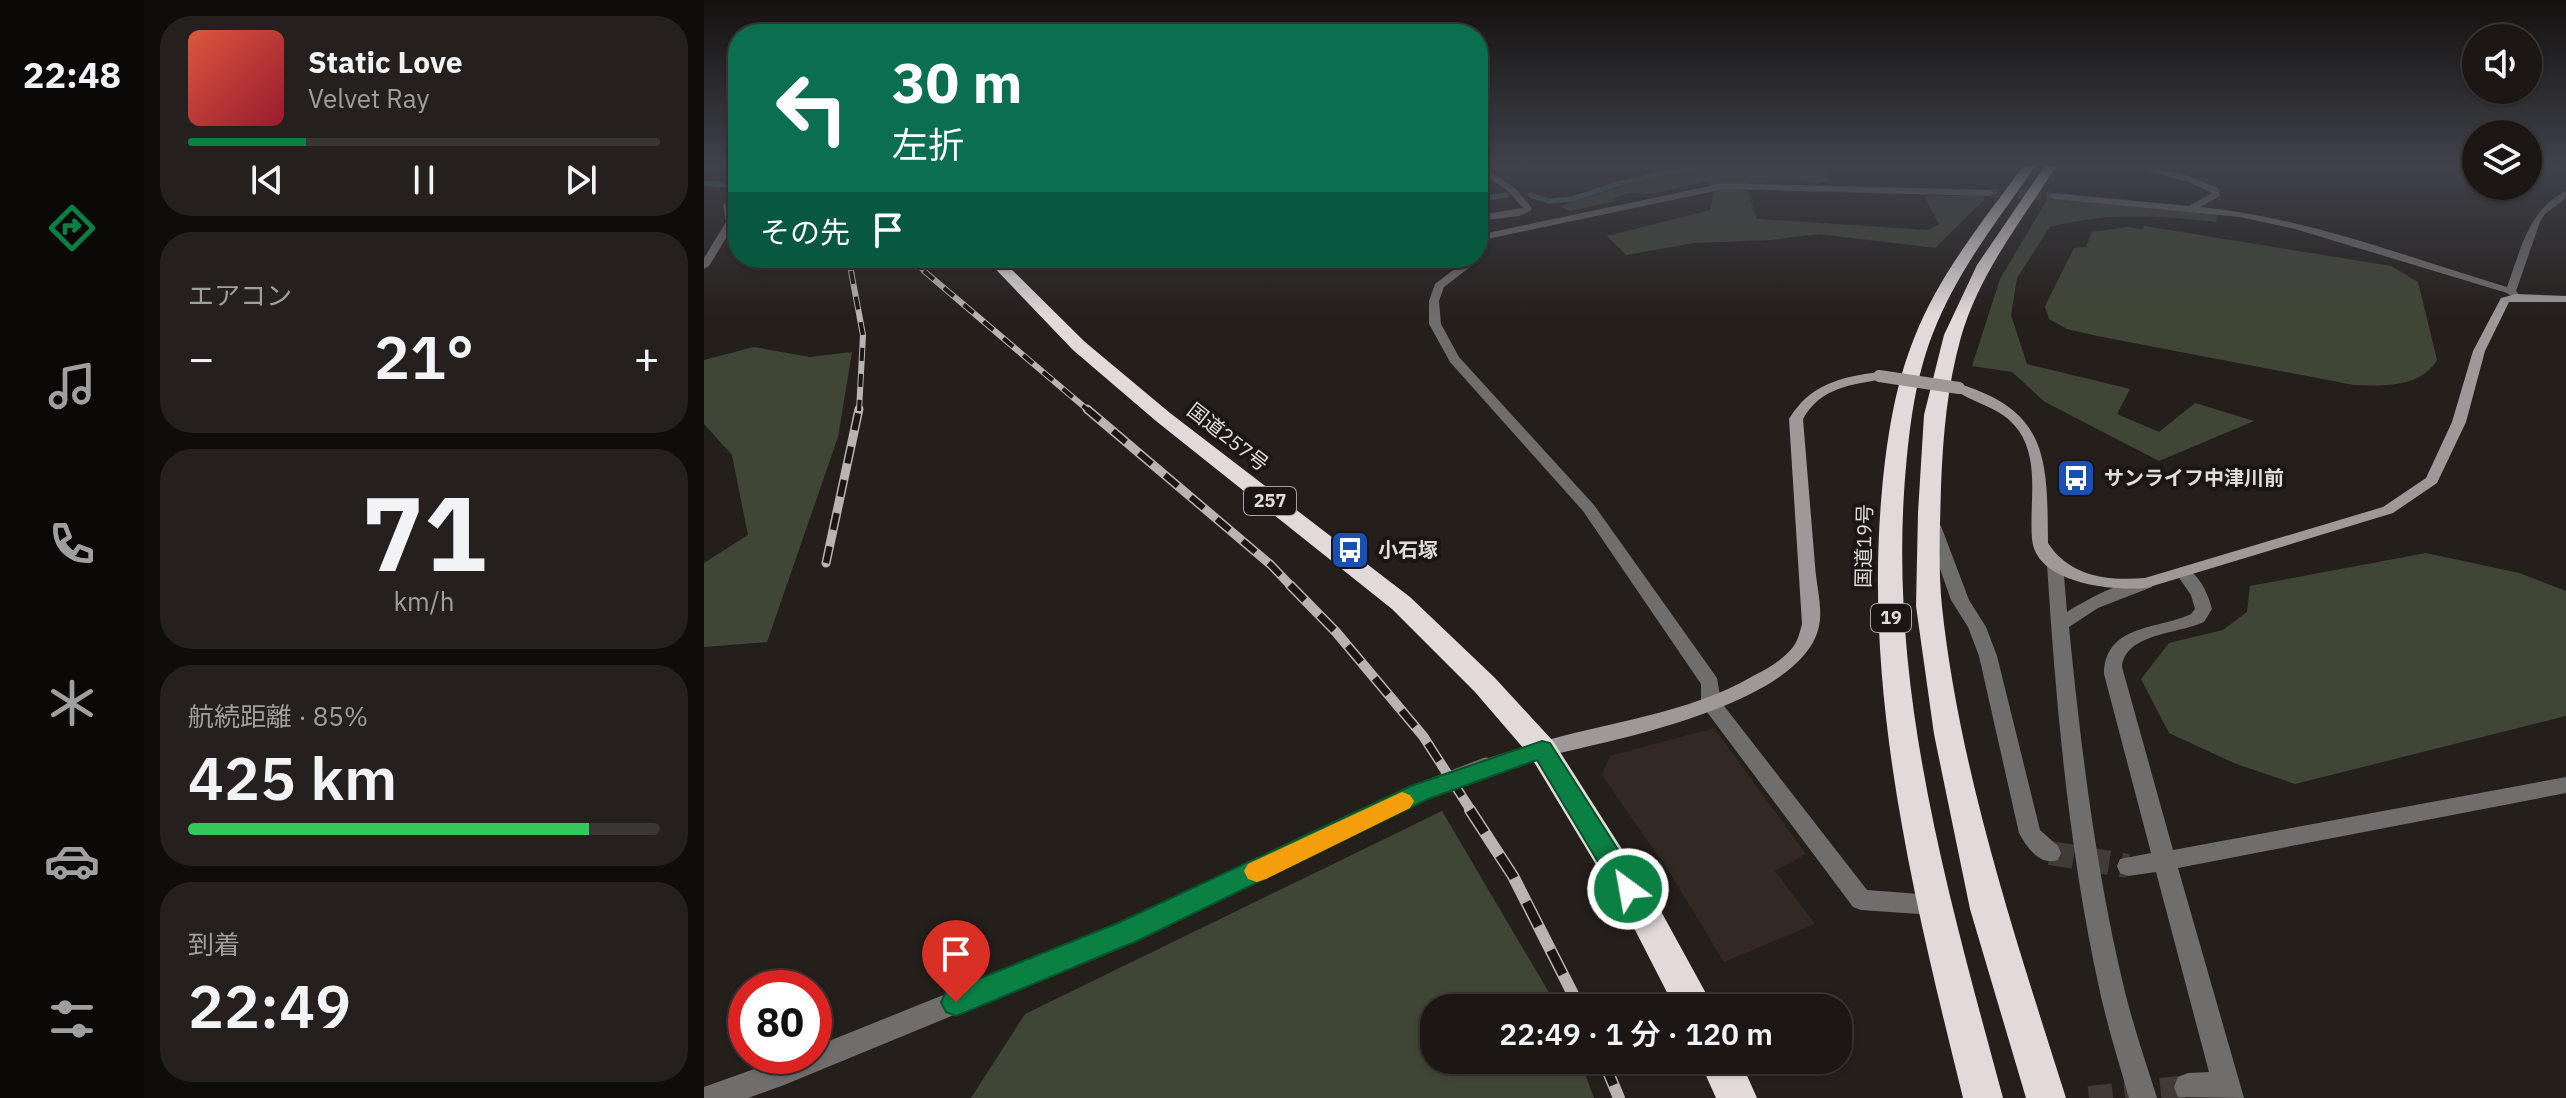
<!DOCTYPE html>
<html lang="ja">
<meta charset="utf-8">
<style>
:root{--surface:#1c1715;--page:#25201e;--text:#f1f3f6;--muted:#a09fa0;--line:#3a3634;--accent:#0b8043}
body{margin:0;font-family:"IBM Plex Sans","Noto Sans JP",sans-serif;background:var(--page);color:var(--text);height:100vh;display:flex;flex-direction:column;font-size:30px;white-space:nowrap}
*{box-sizing:border-box;margin:0}
p{font-size:26px;color:var(--muted)}
.icon{flex:none;width:44px;height:44px;fill:none;stroke:currentColor;stroke-width:2;stroke-linecap:round;stroke-linejoin:round}
.map{position:relative;flex:1;overflow:hidden}
.side{display:flex;flex-direction:column;gap:16px;padding:16px;background:#0f0d0c;width:560px}
.side>*{flex:none}
.guide{position:absolute;left:24px;top:24px;width:760px;height:244px;border-radius:32px;box-shadow:0 2px 6px #0004,0 0 0 2px var(--line);background:#0b6e4f;color:#fff;overflow:hidden}
.buttons{position:absolute;left:1758px;top:24px;display:grid;gap:16px}
.buttons a{display:grid;place-items:center;width:80px;height:80px;border-radius:50%;background:var(--surface);box-shadow:0 2px 6px #0004,0 0 0 2px var(--line);font-size:40px}
.speed{position:absolute;left:24px;top:970px;display:flex;gap:16px;font-size:40px;font-weight:700;text-align:center}
.speed>*{display:grid;place-content:center;width:104px;height:104px;border-radius:50%;background:var(--surface);box-shadow:0 2px 6px #0004,0 0 0 2px var(--line);line-height:1}
.speed .limit{border:12px solid #d22;background:#fff;color:#111}
.pin{position:absolute;display:grid;place-items:center;width:68px;height:68px;color:#fff;margin:-82px -34px;border-radius:50% 50% 50% 0;rotate:-45deg;box-shadow:0 0 8px #0007}
.pin .icon{rotate:45deg}
.me{position:absolute;width:88px;margin:-44px;rotate:328deg;stroke-linejoin:round;filter:drop-shadow(0 0 6px #0008)}
.turn{display:flex;align-items:center;gap:28px;height:168px;padding:0 32px;font-size:36px}
.turn .icon{width:104px;height:104px;stroke-width:2.5}
.turn b{display:block;font-size:56px;line-height:68px}
.then{display:flex;align-items:center;height:76px;padding:0 32px;background:#0003;gap:16px;font-size:30px}
.big{font-size:60px;font-weight:600;line-height:1.1}
.side .card{flex:1;display:flex;flex-direction:column;justify-content:center;gap:12px;min-width:0;padding:0 28px;border-radius:32px;background:var(--page)}
.side .dial{align-items:center;gap:0}
.dial b{font-size:104px;line-height:1}
.song{display:flex;align-items:center;gap:24px}
.cover{width:96px;height:96px;border-radius:12px;background:linear-gradient(135deg,hsl(10 70% 55%),hsl(350 70% 35%))}
.played{height:8px;border-radius:4px;background:linear-gradient(90deg,var(--accent) 25%,var(--line) 25%)}
.keys{display:flex;justify-content:space-around;direction:ltr}
.heat{display:flex;justify-content:space-between;align-items:center;font-size:44px;direction:ltr}
.charge{height:12px;border-radius:6px;background:linear-gradient(90deg,#34c759 85%,var(--line) 0)}
.trip{position:absolute;left:716px;top:994px;width:432px;height:80px;border-radius:32px;background:var(--surface);box-shadow:0 2px 6px #0004,0 0 0 2px var(--line);font-weight:600;line-height:80px;text-align:center}
main{display:flex;flex:1;min-height:0}
.dock{display:flex;flex-direction:column;width:144px;justify-content:space-around;align-items:center;background:#0b0908;color:var(--muted)}
.dock .icon{width:56px;height:56px}
.dock .current{color:var(--accent)}
.dock b{font-size:36px;color:var(--text)}
.map>svg:first-child{display:block}
.built{fill:#332822}
.green{fill:#404636}
.lines{fill:none;stroke-linecap:round;stroke-linejoin:round}
.stream{stroke:#426469;stroke-width:5}
.street-tunnel-far1{stroke:#413b38;stroke-width:9;stroke-dasharray:9 5;stroke-linecap:butt}
.street-tunnel{stroke:#413b38;stroke-width:24;stroke-dasharray:24 12;stroke-linecap:butt}
.street{fill:#706d6d;fill-rule:evenodd}
.secondary{fill:#9e9899;fill-rule:evenodd}
.highway{fill:#e2d9db;fill-rule:evenodd}
.rail-far4-casing{stroke:#b9b4b2;stroke-width:5}
.rail-far3-casing{stroke:#b9b4b2;stroke-width:6}
.rail-far2-casing{stroke:#b9b4b2;stroke-width:9}
.rail-far1-casing{stroke:#b9b4b2;stroke-width:10}
.rail-casing{stroke:#b9b4b2;stroke-width:12}
.rail-far4{stroke:#1b1613;stroke-width:3;stroke-dasharray:10;stroke-linecap:butt}
.rail-far3{stroke:#1b1613;stroke-width:4;stroke-dasharray:13;stroke-linecap:butt}
.rail-far2{stroke:#1b1613;stroke-width:6;stroke-dasharray:17;stroke-linecap:butt}
.rail-far1{stroke:#1b1613;stroke-width:7;stroke-dasharray:21;stroke-linecap:butt}
.rail{stroke:#1b1613;stroke-width:9;stroke-dasharray:27;stroke-linecap:butt}
.street-bridge{stroke:#706d6d;stroke-width:19}
.secondary-bridge{stroke:#9e9899;stroke-width:12}
.route{fill:#0b8043;stroke:#07532c;stroke-width:2}
.slow{fill:#f59e0b}
.labels{text-anchor:middle;stroke-width:8;stroke-linejoin:round;paint-order:stroke}
.shield{fill:#1b1613;stroke:#a5a19e;stroke-width:2}
.shield-label{font-size:18px;font-weight:bold;fill:#e0dcda}
.street-label{font-size:20px;fill:#e0dcda;stroke:#1b1613}
.poi-label{font-size:20px;font-weight:bold;fill:#e0dcda;stroke:#1b1613;text-anchor:start}
</style>
<main>
<nav class="dock">
<b>22:48</b>
<svg class="icon current" aria-label="directions" viewBox="0 0 24 24"><path d="M12 3l9 9-9 9-9-9zM9 14v-3h6M13 9l2 2-2 2"/></svg>
<svg class="icon" aria-label="music" viewBox="0 0 24 24"><path d="M9 18V5l10-2v13"/><circle cx="6" cy="18" r="3"/><circle cx="16" cy="16" r="3"/></svg>
<svg class="icon" aria-label="phone" viewBox="0 0 24 24"><path d="M5 4h4l2 5-3 2q2 4 5 5l2-3 5 2v4C11 20 4 13 5 4z"/></svg>
<svg class="icon" aria-label="climate" viewBox="0 0 24 24"><path d="M12 3v18M4 7l16 10M4 17L20 7"/></svg>
<svg class="icon" aria-label="car" viewBox="0 0 24 24"><path d="M5 17H2v-5l4-1 3-4h7l3 4 3 1v5h-3M9 17h6M6 11h13"/><circle cx="7" cy="17" r="2"/><circle cx="17" cy="17" r="2"/></svg>
<svg class="icon" aria-label="filters" viewBox="0 0 24 24"><path d="M4 7h16M4 17h16"/><circle cx="9" cy="7" r="2"/><circle cx="15" cy="17" r="2"/></svg>
</nav>
<section class="side">
<div class="card">
<div class="song"><i class="cover"></i><div><b>Static Love</b><p>Velvet Ray</p></div></div>
<div class="played"></div>
<div class="keys"><svg class="icon" aria-label="previous" viewBox="0 0 24 24"><path d="M18 5L8 12l10 7zM5 5v14"/></svg><svg class="icon" aria-label="pause" viewBox="0 0 24 24"><path d="M8 5v14M16 5v14"/></svg><svg class="icon" aria-label="next" viewBox="0 0 24 24"><path d="M6 5l10 7-10 7zM19 5v14"/></svg></div>
</div>
<div class="card"><p>エアコン</p>
<div class="heat"><a>−</a><b class="big">21°</b><a>+</a></div>
</div>
<div class="card dial"><b>71</b><p>km/h</p></div>
<div class="card"><p>航続距離 · 85%</p><b class="big">425 km</b><div class="charge"></div></div>
<div class="card"><p>到着</p><b class="big">22:49</b></div>
</section>
<div class="map">
<svg width="1862" height="1098" viewBox="0 0 1862 1098">
<rect width="100%" height="100%" fill="#251f1c"/>
<polygon class="built" points="1010,728 1102,854 1071,871 1111,924 1020,962 967,875 898,775 906,756"/>
<g class="green">
<polygon points="1104,164 1118,164 1124,169 1124,180 1115,184 1074,178 1069,182 1041,183 1053,219 1224,230 1235,224 1220,196 1280,196 1280,200 1231,248 1115,234 1066,240 990,243 922,255 903,236 1006,210 1011,189 1001,181 949,194 924,193 913,197 908,202 866,211 855,206 922,185 988,170"/>
<path d="M 1344,198 L 1513,215 L 1512,222 C 1455,215 1402,212 1346,227 L 1313,278 L 1307,315 L 1323,364 L 1426,389 L 1413,414 L 1455,432 L 1491,403 L 1550,421 L 1455,461 L 1341,402 L 1308,372 L 1268,366 L 1296,279 Z"/>
<path d="M 1440,226 L 1687,266 L 1714,282 L 1733,360 C 1716,388 1679,386 1650,385 L 1393,336 L 1363,329 L 1345,319 L 1341,306 L 1370,248 L 1382,247 L 1388,232 L 1423,227 L 1439,229 Z"/>
<polygon points="50,347 106,357 148,352 134,437 63,642 0,647 0,563 44,535 28,455 0,424 0,360"/>
<polygon points="1722,553 1815,573 1862,591 1862,716 1591,784 1530,763 1465,733 1437,679 1465,643 1519,630 1543,612 1546,586"/>
<polygon points="738,811 854,1008 730,1008 730,1060 876,1060 890,1098 267,1098 321,1014"/>
</g>
<g class="lines">
<g class="stream">
<polyline points="0,183 34,186"/>
<polyline points="826,195 845,201 868,199 914,184 984,168 1064,164"/>
<polyline points="774,199 802,195"/>
</g>
<polyline class="street-tunnel-far1" points="1286,193 1349,196"/>
<g class="street-tunnel">
<polyline points="1346,853 1424,866"/>
<polyline points="1385,1098 1484,1087"/>
</g>
<g class="street">
<polygon points="774,164 811,188 827,207 827,211 815,216 774,221 774,215 819,208 805,192 774,169"/>
<path d="M 1417,164 C 1448,162 1486,176 1514,188 L 1516,196 L 1496,207 C 1601,217 1703,257 1803,287 C 1817,249 1824,210 1862,191 L 1862,198 L 1841,214 L 1836,222 L 1812,291 L 1817,297 L 1812,300 L 1803,293 L 1591,229 L 1536,217 L 1349,199 L 1345,196 L 1349,193 L 1485,206 L 1508,193 L 1485,182 Z"/>
<polygon points="1020,183 1286,190 1290,193 1286,196 1020,189 774,241 774,235"/>
<polygon points="34,196 34,203 28,206 32,222 5,266 0,269 0,258 22,222 19,205"/>
<polygon points="774,256 775,260 740,287 735,301 737,324 755,357 890,505 1013,678 1017,702 1163,890 1229,895 1237,898 1241,905 1237,912 1229,915 1157,910 1149,907 1000,708 997,703 997,684 879,511 746,362 725,324 725,301 731,284 765,258 774,258"/>
<path d="M 1229,521 L 1237,526 L 1265,600 L 1282,627 L 1293,656 L 1336,830 L 1354,846 L 1357,853 L 1354,860 C 1336,866 1323,848 1315,833 L 1275,656 L 1264,627 L 1247,600 L 1221,526 Z"/>
<path d="M 1351,559 L 1359,564 L 1363,612 C 1380,601 1428,575 1448,579 L 1450,583 L 1448,587 L 1394,608 L 1365,627 C 1377,749 1392,872 1421,992 C 1430,1028 1442,1063 1453,1098 L 1425,1098 C 1415,1063 1404,1028 1396,992 C 1365,852 1352,707 1343,564 Z"/>
<path d="M 1479,567 C 1495,573 1504,593 1508,609 L 1500,622 C 1475,634 1421,633 1418,667 L 1469,850 L 1862,777 L 1862,793 L 1474,868 L 1540,1098 L 1474,1097 L 1470,1087 L 1474,1077 L 1484,1073 L 1505,1072 L 1452,872 L 1424,876 L 1416,873 L 1413,866 L 1416,859 L 1447,853 L 1400,674 C 1401,624 1453,630 1487,614 L 1491,609 L 1487,595 L 1471,572 Z"/>
<polygon points="838,741 845,744 848,749 845,754 782,775 775,773 772,767 775,761"/>
<polygon points="715,785 722,787 726,793 722,799 432,940 80,1085 44,1098 0,1098 0,1087 87,1056 110,1056 110,1047 416,924"/>
</g>
<g class="secondary">
<path d="M 1812,294 L 1862,296 L 1862,302 L 1805,302 L 1781,351 L 1762,422 L 1733,483 L 1689,513 L 1442,588 C 1409,591 1332,584 1328,539 C 1325,504 1336,462 1315,431 C 1297,405 1269,405 1249,388 L 1255,384 C 1346,411 1343,462 1344,543 C 1366,577 1404,581 1441,578 L 1679,507 L 1722,478 L 1748,422 L 1769,351 L 1797,298 Z"/>
<path d="M 1175,372 L 1181,376 L 1179,379 C 1147,385 1117,387 1099,419 C 1103,468 1107,517 1111,565 C 1112,584 1119,608 1115,626 C 1099,705 906,741 838,757 L 831,754 L 828,749 L 831,744 C 904,721 982,715 1049,676 C 1063,669 1079,660 1089,647 C 1094,641 1096,631 1098,624 L 1085,419 C 1106,384 1137,377 1175,372 Z"/>
</g>
<g class="highway">
<path d="M 1321,164 L 1333,164 C 1295,218 1253,271 1229,333 C 1209,384 1204,439 1200,493 C 1187,700 1246,901 1299,1098 L 1259,1098 C 1210,899 1159,696 1178,490 C 1183,437 1191,385 1211,336 C 1236,273 1281,218 1321,164 Z"/>
<path d="M 1342,164 L 1354,164 C 1319,218 1275,274 1257,337 C 1243,387 1239,435 1237,486 C 1236,526 1234,568 1238,607 C 1256,773 1312,940 1362,1098 L 1322,1098 L 1266,909 L 1230,734 L 1212,606 L 1214,513 L 1220,415 L 1240,335 L 1273,265 Z"/>
<polygon points="281,258 296,258 381,342 466,413 706,597 791,678 849,741 953,904 1010,1008 971,1008 929,926 827,757 771,692 688,609 452,421 369,350"/>
<polygon points="995,1060 1036,1060 1053,1098 1012,1098"/>
</g>
<g class="rail-far4-casing">
<g id="rail-far4">
<polyline points="144,258 148,273"/>
<polyline points="205,258 222,273"/>
</g>
</g>
<g class="rail-far3-casing">
<g id="rail-far3">
<polyline points="147,271 159,335 155,411"/>
<polyline points="220,271 385,411"/>
</g>
</g>
<g class="rail-far2-casing">
<g id="rail-far2">
<polyline points="383,409 567,565 588,587"/>
<polyline points="122,563 155,409"/>
</g>
</g>
<g class="rail-far1-casing">
<polyline id="rail-far1" points="586,585 632,632 719,736 768,812"/>
</g>
<g class="rail-casing">
<g id="rail">
<polyline points="766,810 809,876 876,1008"/>
<polyline points="899,1060 915,1098"/>
</g>
</g>
<use href="#rail-far4" class="rail-far4"/>
<use href="#rail-far3" class="rail-far3"/>
<use href="#rail-far2" class="rail-far2"/>
<use href="#rail-far1" class="rail-far1"/>
<use href="#rail" class="rail"/>
<polyline class="street-bridge" points="715,793 782,767"/>
<polyline class="secondary-bridge" points="1175,376 1255,388"/>
</g>
<linearGradient id="sky" x2="0" y2="1"><stop stop-color="#14110f"/><stop offset="0.52" stop-color="#40424b"/><stop offset="1" stop-color="#40424b" stop-opacity="0"/></linearGradient>
<rect width="1862" height="317" fill="url(#sky)"/>
<polygon class="route" points="838,741 846,743 934,881 937,889 934,897 924,901 915,897 833,760 724,799 433,941 252,1016 242,1012 237,1002 242,992 414,923 707,786"/>
<polygon class="slow" points="698,792 706,795 710,801 706,808 562,879 553,882 544,879 540,871 544,864"/>
<defs>
<g id="bus-square" transform="scale(2)"><rect x="-9" y="-9" width="18" height="18" rx="4" fill="#1a4fb4" stroke="#1b1613"/><path d="M-5-6H5V4H4V6H2V4H-2V6H-4V4H-5ZM-3.5-4V0h7V-4ZM-3.5 1.2v1.5H-2V1.2ZM2 1.2v1.5H3.5V1.2Z" fill="#fff"/></g>
</defs>
<g fill-rule="evenodd">
<use href="#bus-square" x="1372" y="478"/>
<use href="#bus-square" x="646" y="550"/>
</g>
<g class="labels">
<g class="shield">
<rect x="540" y="487" width="52" height="28" rx="6"/>
<rect x="1167" y="604" width="40" height="28" rx="6"/>
</g>
<g class="shield-label">
<text x="566" y="507">257</text>
<text x="1187" y="624">19</text>
</g>
<g class="street-label">
<text transform="translate(524 437) rotate(38)" y="7">国道257号</text>
<text transform="translate(1160 546) rotate(-89)" y="7">国道19号</text>
</g>
<g class="poi-label">
<text x="1400" y="485">サンライフ中津川前</text>
<text x="674" y="557">小石塚</text>
</g>
</g>
</svg>
<div class="buttons">
<a><svg class="icon" aria-label="sound" viewBox="0 0 24 24"><path d="M4 9h4l5-4v14l-5-4H4zM17 9q2 3 0 6"/></svg></a>
<a><svg class="icon" aria-label="layers" viewBox="0 0 24 24"><path d="M12 4l9 5-9 5-9-5zM3 14l9 5 9-5"/></svg></a>
</div>
<div class="speed"><div class="limit">80</div></div>
<div class="pin" style="left:252px;top:1002px;background:#d93025"><svg class="icon" aria-label="arrive" viewBox="0 0 24 24"><path d="M6 21V4h12l-3 4 3 4H6"/></svg></div>
<svg class="me" style="left:924px;top:889px" viewBox="-20 -20 40 40"><circle r="17" fill="#0b8043" stroke="#fff" stroke-width="3"/><path d="M0-11L8 9 0 5-8 9z" fill="#fff"/></svg>
<div class="trip">22:49 · 1 分 · 120 m</div>
<div class="guide">
<div class="turn"><svg class="icon" aria-label="left" viewBox="0 0 24 24"><path d="M17 20v-9H6M10 6l-5 5 5 5"/></svg><div><b>30 m</b>左折</div></div>
<div class="then">その先<svg class="icon" aria-label="arrive" viewBox="0 0 24 24"><path d="M6 21V4h12l-3 4 3 4H6"/></svg></div>
</div>
</div>
</main>
